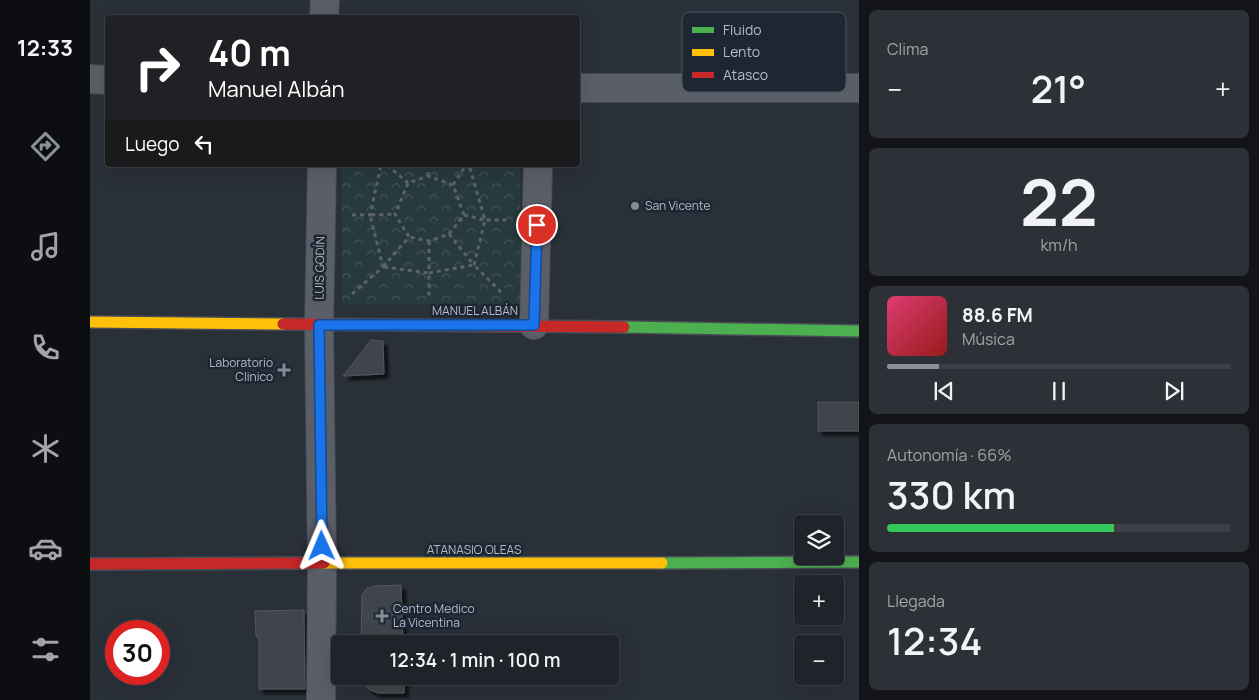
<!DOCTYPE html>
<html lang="es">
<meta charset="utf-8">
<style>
:root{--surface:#20242a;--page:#2d3036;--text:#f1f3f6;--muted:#a2a4a8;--line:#3d4147;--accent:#8c9099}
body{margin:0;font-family:Manrope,sans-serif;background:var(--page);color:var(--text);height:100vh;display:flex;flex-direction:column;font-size:19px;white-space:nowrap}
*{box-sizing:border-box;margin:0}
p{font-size:16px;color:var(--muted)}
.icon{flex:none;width:28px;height:28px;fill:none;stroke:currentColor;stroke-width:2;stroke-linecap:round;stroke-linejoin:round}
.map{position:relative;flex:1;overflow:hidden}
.panel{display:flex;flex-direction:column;gap:10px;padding:10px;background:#121417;width:400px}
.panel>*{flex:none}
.top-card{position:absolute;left:15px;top:15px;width:475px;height:152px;border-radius:5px;box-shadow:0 5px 20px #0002,0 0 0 1px var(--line);background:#202124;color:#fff;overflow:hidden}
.tools{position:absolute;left:704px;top:515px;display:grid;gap:10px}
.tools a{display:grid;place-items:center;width:50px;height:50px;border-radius:5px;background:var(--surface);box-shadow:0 5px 20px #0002,0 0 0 1px var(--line);font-size:25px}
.speed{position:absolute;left:15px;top:620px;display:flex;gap:10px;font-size:25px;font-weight:700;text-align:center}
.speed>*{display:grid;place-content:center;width:65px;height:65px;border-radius:50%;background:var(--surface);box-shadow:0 5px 20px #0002,0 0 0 1px var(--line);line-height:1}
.speed .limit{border:8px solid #d22;background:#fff;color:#111}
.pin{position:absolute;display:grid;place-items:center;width:42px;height:42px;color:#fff;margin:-21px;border:2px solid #fff;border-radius:50%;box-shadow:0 1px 5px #0007}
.me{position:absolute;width:55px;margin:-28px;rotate:359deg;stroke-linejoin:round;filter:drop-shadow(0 0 4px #0008)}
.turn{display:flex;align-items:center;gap:18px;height:105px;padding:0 20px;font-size:22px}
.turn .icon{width:65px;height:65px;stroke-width:2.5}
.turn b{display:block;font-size:35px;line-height:42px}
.then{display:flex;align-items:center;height:48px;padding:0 20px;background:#0003;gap:10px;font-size:19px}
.big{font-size:38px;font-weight:600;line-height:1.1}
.panel .tile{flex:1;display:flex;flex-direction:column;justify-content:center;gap:8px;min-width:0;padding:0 18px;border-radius:8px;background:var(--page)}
.panel .dial{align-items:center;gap:0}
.dial b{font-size:65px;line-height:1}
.song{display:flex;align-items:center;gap:15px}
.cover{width:60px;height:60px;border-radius:8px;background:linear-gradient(135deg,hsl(340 70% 55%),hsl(0 70% 35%))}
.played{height:5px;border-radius:2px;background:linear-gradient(90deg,var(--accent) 15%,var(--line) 15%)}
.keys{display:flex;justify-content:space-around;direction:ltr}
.heat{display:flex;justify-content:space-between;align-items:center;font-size:28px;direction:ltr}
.charge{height:8px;border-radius:4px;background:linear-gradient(90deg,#34c759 66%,var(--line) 0)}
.trip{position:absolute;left:241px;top:635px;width:288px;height:50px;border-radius:5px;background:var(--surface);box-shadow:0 5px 20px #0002,0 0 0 1px var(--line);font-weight:600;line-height:50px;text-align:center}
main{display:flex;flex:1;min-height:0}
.tab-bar{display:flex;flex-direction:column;width:90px;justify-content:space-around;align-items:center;background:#0d0e11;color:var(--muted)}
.tab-bar .icon{width:35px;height:35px}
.tab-bar .selected{color:var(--accent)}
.tab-bar b{font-size:22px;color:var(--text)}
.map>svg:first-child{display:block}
.park{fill:url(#park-crowns)}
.building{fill:#3f444c;stroke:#52575f;filter:url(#shadow)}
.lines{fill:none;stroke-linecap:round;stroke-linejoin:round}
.street-casing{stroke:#484c55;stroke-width:30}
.fast-casing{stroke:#484c55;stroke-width:14}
.slow-casing{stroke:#484c55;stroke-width:14}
.jam-casing{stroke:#484c55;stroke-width:14}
.path{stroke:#5c6268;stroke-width:3;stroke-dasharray:4 4;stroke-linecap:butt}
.street{stroke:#5a5e66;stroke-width:28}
.fast{stroke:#4caf50;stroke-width:11}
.slow{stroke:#ffc107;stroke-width:11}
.jam{stroke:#c62828;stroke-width:11}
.route-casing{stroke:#114b97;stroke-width:12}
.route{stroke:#1a73e8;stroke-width:9}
.poi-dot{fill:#848b96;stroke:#1d2633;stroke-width:2}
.labels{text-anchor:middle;stroke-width:5;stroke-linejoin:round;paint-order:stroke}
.poi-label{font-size:12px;fill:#b4bcc9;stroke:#1d2633;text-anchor:start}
.street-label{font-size:12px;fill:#b4bcc9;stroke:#1d2633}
.key{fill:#1d2633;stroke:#4a5360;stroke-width:1}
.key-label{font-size:14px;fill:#b4bcc9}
</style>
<main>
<nav class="tab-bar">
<b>12:33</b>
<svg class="icon selected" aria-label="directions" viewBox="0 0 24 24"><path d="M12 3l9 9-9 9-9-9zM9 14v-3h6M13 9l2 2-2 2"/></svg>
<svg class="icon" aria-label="music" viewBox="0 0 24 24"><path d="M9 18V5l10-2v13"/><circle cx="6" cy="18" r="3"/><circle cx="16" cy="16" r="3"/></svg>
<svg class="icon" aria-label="phone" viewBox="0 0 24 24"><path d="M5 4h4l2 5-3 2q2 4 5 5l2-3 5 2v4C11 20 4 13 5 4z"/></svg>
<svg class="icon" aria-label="climate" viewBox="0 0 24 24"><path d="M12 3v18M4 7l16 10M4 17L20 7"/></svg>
<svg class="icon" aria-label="car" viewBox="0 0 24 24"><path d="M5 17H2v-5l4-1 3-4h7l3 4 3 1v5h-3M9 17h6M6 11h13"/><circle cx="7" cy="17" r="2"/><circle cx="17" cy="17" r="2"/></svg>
<svg class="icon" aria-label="filters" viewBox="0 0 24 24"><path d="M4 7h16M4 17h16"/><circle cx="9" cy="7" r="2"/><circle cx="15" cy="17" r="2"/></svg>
</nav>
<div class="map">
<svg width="769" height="700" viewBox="0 0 769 700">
<defs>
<pattern id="park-crowns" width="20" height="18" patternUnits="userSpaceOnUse" patternTransform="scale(1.25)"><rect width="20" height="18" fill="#273a3e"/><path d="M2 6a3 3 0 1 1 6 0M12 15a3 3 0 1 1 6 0" fill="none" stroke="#445559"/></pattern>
<filter id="shadow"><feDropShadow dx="4.5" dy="4.5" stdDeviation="1" flood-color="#0009"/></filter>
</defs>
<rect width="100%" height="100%" fill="#2a3038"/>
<polygon class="park" points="252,165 430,165 431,304 252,304"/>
<g class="building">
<polygon points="281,340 293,341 294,374 253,376"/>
<rect x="728" y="402" width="41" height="29"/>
<polygon points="311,585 313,644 271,644 272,595 277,588 285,586"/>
<polygon points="214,610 215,689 169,689 169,637 166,637 165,611"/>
<polygon points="272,676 314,676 314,693 288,693 280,690 274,685"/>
</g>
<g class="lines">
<g class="street-casing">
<g id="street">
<polyline points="234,18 235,0"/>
<polyline points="0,79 18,80"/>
<polyline points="488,88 769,88"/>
<polyline points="444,325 448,165"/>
<polyline points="231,700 232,564 229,325 232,165"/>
</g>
</g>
<g class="fast-casing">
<g id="fast">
<polyline points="534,327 769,331"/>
<polyline points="572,563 769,562"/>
</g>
</g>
<g class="slow-casing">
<g id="slow">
<polyline points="0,322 193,324"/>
<polyline points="234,563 572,563"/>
</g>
</g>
<g class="jam-casing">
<g id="jam">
<polyline points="193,324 534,327"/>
<polyline points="0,564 234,563"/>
</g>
</g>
<g class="path">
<polyline points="297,165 318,183"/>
<polyline points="338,176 338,165"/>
<polyline points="363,185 376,165"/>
<polyline points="262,215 280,215 291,165"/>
<polyline points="374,215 395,220 379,165"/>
<polyline points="359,234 383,264"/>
<polyline points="339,241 339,273 384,265 414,295"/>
<polyline points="384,265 395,220 416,220"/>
<polyline points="293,267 319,237 305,214 318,183 338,176 363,185 374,215 359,234 339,241 319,237"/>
<polyline points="294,267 339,273 339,296"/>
<polyline points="262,294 293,267 280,215 305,214"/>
</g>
<use href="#street" class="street"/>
<use href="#fast" class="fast"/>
<use href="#slow" class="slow"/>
<use href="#jam" class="jam"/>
</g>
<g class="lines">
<g class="route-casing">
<polyline id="route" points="232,546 229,325 444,325 447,225"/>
</g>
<use href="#route" class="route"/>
</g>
<g class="poi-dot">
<circle cx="545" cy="206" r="5"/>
<path d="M191.5 362.5h5v5h5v5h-5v5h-5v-5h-5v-5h5z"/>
<path d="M289.5 608.5h5v5h5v5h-5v5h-5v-5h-5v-5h5z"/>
</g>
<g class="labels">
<g class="poi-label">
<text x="555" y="210">San Vicente</text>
<text x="183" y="367" text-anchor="end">Laboratorio<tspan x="183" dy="14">Clinico</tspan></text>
<text x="303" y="613">Centro Medico<tspan x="303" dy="14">La Vicentina</tspan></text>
</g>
<g class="street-label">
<text transform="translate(230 268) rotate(-89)" y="4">LUIS GODÍN</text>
<text x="385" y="315">MANUEL ALBÁN</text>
<text x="384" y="554">ATANASIO OLEAS</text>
</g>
</g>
<rect x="592" y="12" width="164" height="80" rx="8" class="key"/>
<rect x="602" y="27" width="22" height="6" fill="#4caf50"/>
<rect x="602" y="49" width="22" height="7" fill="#ffc107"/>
<rect x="602" y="72" width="22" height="6" fill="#c62828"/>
<g class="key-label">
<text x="633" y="35">Fluido</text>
<text x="633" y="57">Lento</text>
<text x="633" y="80">Atasco</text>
</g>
</svg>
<div class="tools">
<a><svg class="icon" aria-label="layers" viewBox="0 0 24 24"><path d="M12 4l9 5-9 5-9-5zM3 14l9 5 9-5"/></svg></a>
<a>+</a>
<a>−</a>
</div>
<div class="speed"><div class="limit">30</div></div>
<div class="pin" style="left:447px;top:225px;background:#d93025"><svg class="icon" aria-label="arrive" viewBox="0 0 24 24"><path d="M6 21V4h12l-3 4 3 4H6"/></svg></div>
<svg class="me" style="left:232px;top:546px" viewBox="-20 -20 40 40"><path d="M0-17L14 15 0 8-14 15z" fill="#1a73e8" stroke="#fff" stroke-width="4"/></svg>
<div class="trip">12:34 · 1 min · 100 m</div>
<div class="top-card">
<div class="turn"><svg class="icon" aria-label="right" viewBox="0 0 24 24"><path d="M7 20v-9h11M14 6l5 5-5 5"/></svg><div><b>40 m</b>Manuel Albán</div></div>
<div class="then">Luego<svg class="icon" aria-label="left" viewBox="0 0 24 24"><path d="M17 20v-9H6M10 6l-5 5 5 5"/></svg></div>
</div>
</div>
<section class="panel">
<div class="tile"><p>Clima</p>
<div class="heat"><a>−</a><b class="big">21°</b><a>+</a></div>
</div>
<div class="tile dial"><b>22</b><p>km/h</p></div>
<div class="tile">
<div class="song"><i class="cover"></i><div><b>88.6 FM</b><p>Música</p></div></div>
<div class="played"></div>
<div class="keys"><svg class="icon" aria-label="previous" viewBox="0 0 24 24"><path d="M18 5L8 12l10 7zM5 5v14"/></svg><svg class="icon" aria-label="pause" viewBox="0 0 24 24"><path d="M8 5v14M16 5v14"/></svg><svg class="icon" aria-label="next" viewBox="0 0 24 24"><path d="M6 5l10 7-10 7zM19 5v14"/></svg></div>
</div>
<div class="tile"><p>Autonomía · 66%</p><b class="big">330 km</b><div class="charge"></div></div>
<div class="tile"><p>Llegada</p><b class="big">12:34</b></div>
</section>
</main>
